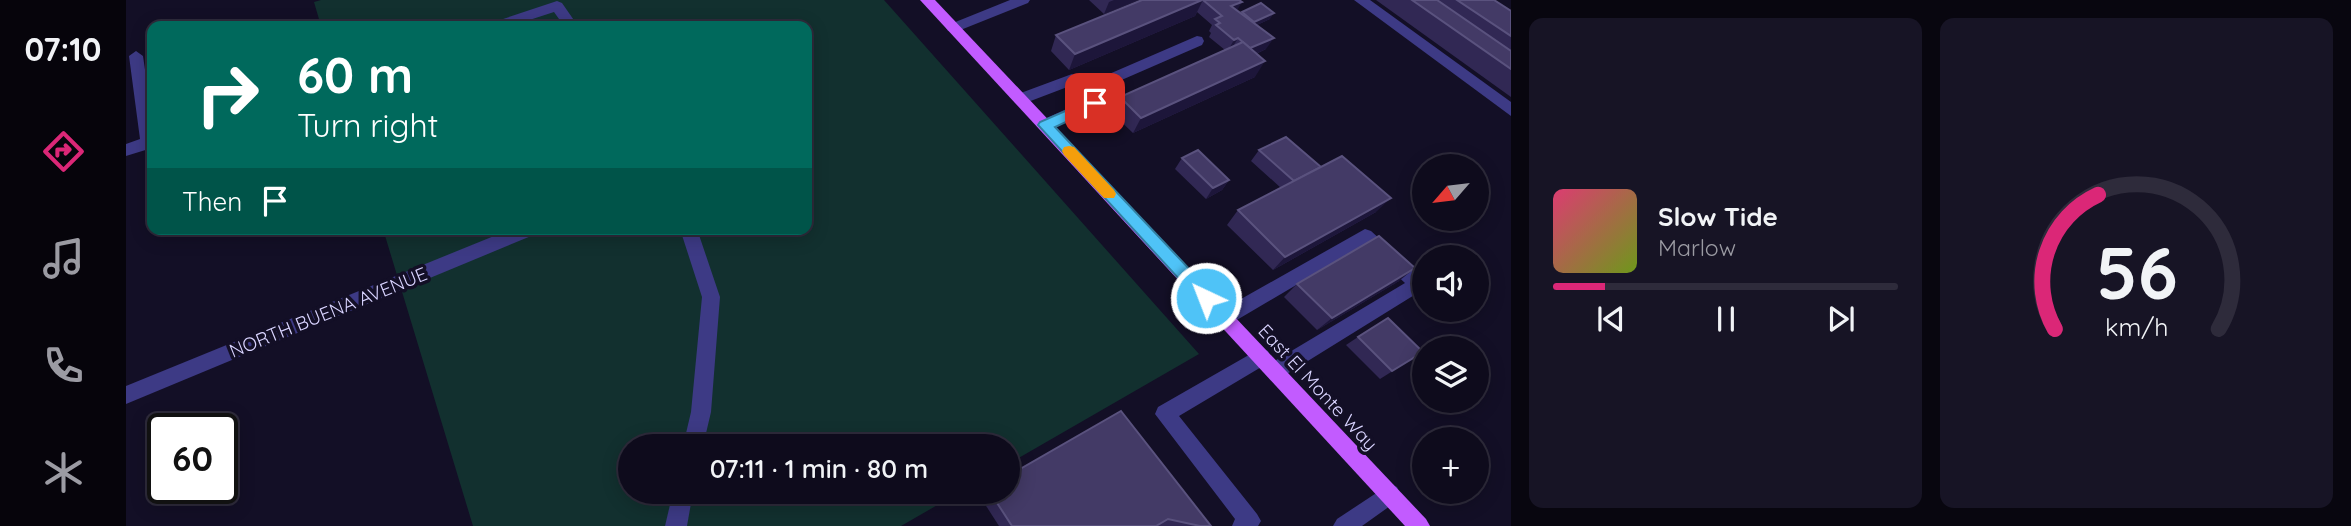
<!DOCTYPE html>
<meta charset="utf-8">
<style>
:root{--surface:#0e0b1c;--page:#171425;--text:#f1f3f6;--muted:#9b9ba3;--line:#2e2b3b;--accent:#db2777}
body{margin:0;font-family:Quicksand,sans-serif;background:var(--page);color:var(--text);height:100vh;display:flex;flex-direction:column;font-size:26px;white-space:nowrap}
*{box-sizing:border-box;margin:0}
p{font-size:23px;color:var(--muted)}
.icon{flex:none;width:38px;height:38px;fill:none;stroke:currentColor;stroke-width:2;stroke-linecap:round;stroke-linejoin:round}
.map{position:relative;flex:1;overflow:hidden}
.sheet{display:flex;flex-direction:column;gap:18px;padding:18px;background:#08060f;width:840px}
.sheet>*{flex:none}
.top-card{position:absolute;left:21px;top:21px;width:665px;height:214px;border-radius:14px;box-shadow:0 4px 18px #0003,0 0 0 2px var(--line);background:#00695c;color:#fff;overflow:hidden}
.needle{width:46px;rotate:242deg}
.tools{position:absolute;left:1286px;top:154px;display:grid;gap:14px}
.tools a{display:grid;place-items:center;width:77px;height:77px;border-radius:50%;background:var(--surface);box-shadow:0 4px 18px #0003,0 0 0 2px var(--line);font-size:35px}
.speed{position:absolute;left:21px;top:413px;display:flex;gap:14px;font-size:35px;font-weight:700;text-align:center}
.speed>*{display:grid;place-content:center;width:91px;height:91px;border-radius:50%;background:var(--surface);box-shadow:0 4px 18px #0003,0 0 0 2px var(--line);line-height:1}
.speed .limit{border:4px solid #111;border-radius:10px;background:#fff;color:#111}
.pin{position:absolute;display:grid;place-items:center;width:60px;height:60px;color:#fff;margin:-30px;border-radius:14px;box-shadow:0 4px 10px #0006}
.me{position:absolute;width:77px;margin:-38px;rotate:317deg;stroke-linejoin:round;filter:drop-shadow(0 0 5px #0008)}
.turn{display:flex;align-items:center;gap:24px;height:147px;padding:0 35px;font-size:32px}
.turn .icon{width:91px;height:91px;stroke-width:2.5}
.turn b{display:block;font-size:49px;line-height:60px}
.then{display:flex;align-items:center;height:66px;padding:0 35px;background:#0003;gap:14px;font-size:26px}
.sheet .widget{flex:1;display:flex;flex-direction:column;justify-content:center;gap:10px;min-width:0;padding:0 24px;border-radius:14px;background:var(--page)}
.sheet .dial{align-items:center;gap:0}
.dial svg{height:182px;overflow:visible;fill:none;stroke:var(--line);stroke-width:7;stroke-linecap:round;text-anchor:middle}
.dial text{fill:var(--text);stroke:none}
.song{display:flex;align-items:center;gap:21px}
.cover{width:84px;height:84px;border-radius:10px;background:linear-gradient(135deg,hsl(340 70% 55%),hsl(80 70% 35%))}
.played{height:7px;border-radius:4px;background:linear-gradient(90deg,var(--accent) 15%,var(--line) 15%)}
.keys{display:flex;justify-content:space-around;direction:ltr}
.sheet .tiles{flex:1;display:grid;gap:18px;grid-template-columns:repeat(2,1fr)}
.trip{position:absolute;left:492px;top:434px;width:402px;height:70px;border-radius:35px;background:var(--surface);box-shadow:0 4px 18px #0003,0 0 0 2px var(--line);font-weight:600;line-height:70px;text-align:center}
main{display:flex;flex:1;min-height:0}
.menu{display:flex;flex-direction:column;width:126px;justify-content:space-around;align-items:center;background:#06040b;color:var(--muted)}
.menu .icon{width:49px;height:49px}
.menu .on{color:var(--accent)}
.menu b{font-size:32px;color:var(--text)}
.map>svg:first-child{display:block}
.green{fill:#12302f}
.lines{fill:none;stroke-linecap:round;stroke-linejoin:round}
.minor{fill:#3d3a85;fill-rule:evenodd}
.major{fill:#c25bff;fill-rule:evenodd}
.wall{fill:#312854}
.shaded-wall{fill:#1d163a}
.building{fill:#433a66;stroke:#5a527e;stroke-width:2}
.route{fill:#4fc3f7;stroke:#337fa1;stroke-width:2}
.slow{fill:#f59e0b}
.labels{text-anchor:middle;stroke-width:7;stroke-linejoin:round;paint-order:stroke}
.street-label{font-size:19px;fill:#d9d4ff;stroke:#130f26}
</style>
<main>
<nav class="menu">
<b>07:10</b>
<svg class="icon on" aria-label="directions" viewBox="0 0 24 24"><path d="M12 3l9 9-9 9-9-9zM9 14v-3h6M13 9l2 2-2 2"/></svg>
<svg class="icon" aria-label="music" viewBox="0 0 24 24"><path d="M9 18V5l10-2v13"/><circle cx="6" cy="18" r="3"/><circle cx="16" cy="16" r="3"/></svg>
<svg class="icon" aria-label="phone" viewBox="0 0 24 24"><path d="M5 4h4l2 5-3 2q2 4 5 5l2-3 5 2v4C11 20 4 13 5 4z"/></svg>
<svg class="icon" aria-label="climate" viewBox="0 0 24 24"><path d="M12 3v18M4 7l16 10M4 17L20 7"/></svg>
</nav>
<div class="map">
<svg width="1385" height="526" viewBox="0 0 1385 526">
<rect width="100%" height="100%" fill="#130f26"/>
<polygon class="green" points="195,0 758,0 1073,354 882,464 882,446 504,446 504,492 834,492 775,526 347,526 257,229 681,229 681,26 195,26 188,2"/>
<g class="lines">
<g class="minor">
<polygon points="884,0 904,0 902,3 832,31 822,31 820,28 822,25"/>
<polygon points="1228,0 1244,0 1385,102 1385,116"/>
<polygon points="431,1 436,3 452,26 438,26 428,12 385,26 363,26 365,23"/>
<polygon points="1071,36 1076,37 1078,41 1076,45 968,92 977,103 974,107 924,129 919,131 911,125 914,121 958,101 944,86 894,105 886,99 889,95 946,74 960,84"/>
<polygon points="10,51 17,56 26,118 26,148 0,156 0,144 14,139 3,56"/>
<polygon points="385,229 412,229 410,234 0,404 0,386"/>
<polygon points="554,229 571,229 594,297 585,412 577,446 557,446 565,412 576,297"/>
<polygon points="1239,229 1245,231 1298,279 1298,289 1156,377 1149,380 1142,377 1139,371 1142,365 1279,283 1238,245 1104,324 1098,326 1092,324 1089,318 1092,312"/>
<polygon points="1135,348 1142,351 1144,357 1142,363 1053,416 1131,514 1135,521 1132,526 1106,526 1109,519 1029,414 1032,407"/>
<polygon points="1264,484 1271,487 1274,494 1271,501 1236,526 1207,526 1211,519"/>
<polygon points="547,492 567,492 561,526 539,526"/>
</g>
<polygon class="major" points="794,0 809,0 1300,519 1304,526 1279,526"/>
</g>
<g class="wall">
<polygon points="963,0 1012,0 978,14"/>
<polygon points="1016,0 1113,0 1111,10 1115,14 1116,12 1144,19 1131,25 1140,49 1130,54 1129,77 1007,133 986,113 994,97 1099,50 1083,37 1085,33 1083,31 1086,25 1071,12 1069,16 943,70 925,51 930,35"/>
<polygon points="1250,0 1368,0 1385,11 1385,97"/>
<polygon points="1133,150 1195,167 1250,212 1147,270 1101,225 1112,210 1155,188 1125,161"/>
<polygon points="1056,158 1103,180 1096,190 1080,199 1049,169"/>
<polygon points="1273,281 1191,330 1158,297 1171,284"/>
<polygon points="1232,337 1297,352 1254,379 1220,345"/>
<polygon points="859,492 882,492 1085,526 873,526 855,498"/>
</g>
<g class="shaded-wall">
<polygon points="988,0 1012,0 978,14 983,2"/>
<polygon points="1077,0 1069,16 943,70 949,54"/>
<polygon points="1116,2 1109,14 1105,6"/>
<polygon points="1148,13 1144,19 1124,28 1128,22"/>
<polygon points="1112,38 1105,50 1101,52 1108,40"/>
<polygon points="1148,38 1140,49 1116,60 1124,48"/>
<polygon points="1139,61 1129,77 1007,133 1015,118"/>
<polygon points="1103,180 1096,190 1080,199 1087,188"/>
<polygon points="1265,198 1250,212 1147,270 1159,257"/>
<polygon points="1289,268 1273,281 1191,330 1206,318"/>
</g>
<g class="building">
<polygon points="1016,0 1076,0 949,54 930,35"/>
<polygon points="1077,0 1113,0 1116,2 1105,6 1148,38 1124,48 1112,38 1108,40 1090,25 1094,23 1089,19 1096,16"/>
<polygon points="1286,0 1311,0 1385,51 1385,69"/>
<polygon points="1331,0 1368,0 1385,11 1385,36"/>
<polygon points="1135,3 1148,13 1128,22 1116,12"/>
<polygon points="1117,42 1139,61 1015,118 994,97"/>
<polygon points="1160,137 1195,167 1168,181 1133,150"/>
<polygon points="1072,150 1103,180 1087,188 1056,158"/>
<polygon points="1216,156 1265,198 1159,257 1112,210"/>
<polygon points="1253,236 1289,268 1206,318 1171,284"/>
<polygon points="1262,318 1297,352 1266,371 1232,337"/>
<polygon points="995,411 1085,526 1074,526 1042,519 1030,526 886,526 864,492 882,492 882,476"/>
</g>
<polygon class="route" points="969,98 974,99 974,106 929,127 1086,293 1089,298 1086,303 1075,303 912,125 914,122"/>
<polygon class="slow" points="943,146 948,147 988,190 990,194 988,198 978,198 938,155 936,151 938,147"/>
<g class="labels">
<g class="street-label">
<text transform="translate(202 312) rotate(-22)" y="7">NORTH BUENA AVENUE</text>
<text transform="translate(1192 387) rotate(47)" y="7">East El Monte Way</text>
</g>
</g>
</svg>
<div class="tools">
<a><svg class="needle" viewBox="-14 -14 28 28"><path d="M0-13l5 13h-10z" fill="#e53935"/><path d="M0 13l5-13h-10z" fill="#9b9ba3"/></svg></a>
<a><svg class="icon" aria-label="sound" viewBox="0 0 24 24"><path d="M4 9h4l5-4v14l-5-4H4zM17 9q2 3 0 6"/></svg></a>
<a><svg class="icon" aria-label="layers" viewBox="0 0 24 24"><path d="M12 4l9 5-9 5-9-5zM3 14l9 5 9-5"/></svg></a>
<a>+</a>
</div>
<div class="speed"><div class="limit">60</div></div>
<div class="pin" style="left:969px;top:103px;background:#d93025"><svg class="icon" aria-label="arrive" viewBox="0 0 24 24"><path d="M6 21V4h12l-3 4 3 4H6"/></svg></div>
<svg class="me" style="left:1080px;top:298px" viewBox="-20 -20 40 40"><circle r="17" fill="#4fc3f7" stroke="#fff" stroke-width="3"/><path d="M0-11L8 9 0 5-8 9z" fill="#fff"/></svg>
<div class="trip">07:11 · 1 min · 80 m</div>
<div class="top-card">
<div class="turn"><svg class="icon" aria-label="right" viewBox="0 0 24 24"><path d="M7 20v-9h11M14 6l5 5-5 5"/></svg><div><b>60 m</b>Turn right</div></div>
<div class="then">Then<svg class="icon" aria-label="arrive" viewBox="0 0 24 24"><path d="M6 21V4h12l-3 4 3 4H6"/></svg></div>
</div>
</div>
<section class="sheet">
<div class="tiles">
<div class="widget">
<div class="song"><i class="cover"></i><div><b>Slow Tide</b><p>Marlow</p></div></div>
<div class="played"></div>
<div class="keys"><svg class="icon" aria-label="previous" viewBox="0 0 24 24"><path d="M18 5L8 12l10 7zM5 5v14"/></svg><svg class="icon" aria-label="pause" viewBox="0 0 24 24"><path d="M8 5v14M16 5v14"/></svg><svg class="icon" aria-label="next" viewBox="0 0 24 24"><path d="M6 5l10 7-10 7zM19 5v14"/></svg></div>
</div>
<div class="widget dial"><svg viewBox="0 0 100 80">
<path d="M14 69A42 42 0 1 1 86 69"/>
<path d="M14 69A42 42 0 0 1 33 10" stroke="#db2777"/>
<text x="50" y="56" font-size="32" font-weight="700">56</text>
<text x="50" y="72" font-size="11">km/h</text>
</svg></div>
</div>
</section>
</main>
